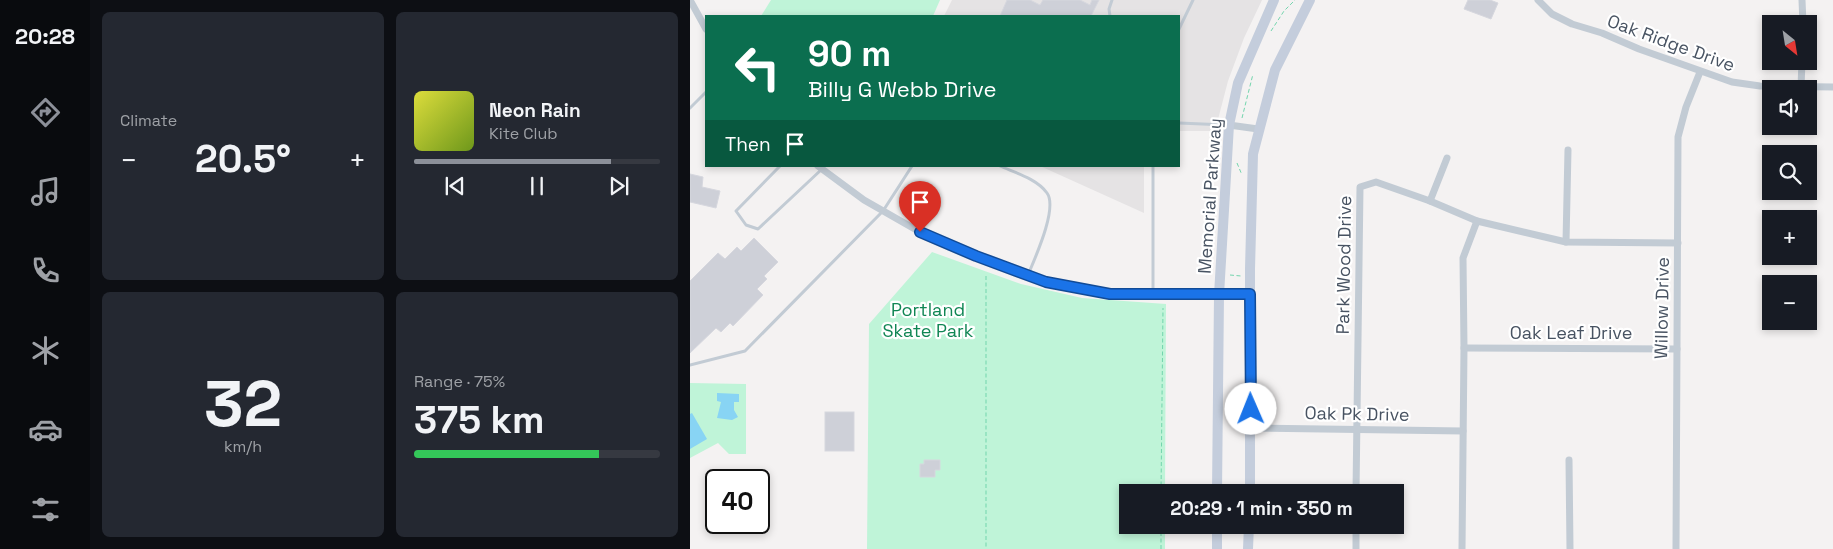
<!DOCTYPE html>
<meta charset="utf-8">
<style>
:root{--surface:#171b24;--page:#242831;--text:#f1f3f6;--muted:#9ea1a6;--line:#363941;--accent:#8c9099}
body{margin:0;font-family:"Space Grotesk",sans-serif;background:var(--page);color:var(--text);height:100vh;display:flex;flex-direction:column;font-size:19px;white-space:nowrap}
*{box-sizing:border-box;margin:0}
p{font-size:16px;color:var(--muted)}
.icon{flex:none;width:28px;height:28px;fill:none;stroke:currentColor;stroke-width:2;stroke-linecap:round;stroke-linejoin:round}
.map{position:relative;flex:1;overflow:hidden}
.sheet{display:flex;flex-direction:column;gap:12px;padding:12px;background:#0d0f14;width:600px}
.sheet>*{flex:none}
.guide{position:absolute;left:15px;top:15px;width:475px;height:152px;border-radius:0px;box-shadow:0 2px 8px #0003;background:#0b6e4f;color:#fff;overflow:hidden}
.needle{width:32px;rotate:150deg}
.fabs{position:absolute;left:1072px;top:15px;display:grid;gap:10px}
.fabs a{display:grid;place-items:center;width:55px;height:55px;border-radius:0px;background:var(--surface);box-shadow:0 2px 8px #0003;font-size:25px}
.speed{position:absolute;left:15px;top:469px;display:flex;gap:10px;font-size:25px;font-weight:700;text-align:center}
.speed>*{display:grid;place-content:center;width:65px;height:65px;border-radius:50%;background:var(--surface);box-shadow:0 2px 8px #0003;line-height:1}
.speed .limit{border:2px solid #111;border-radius:8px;background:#fff;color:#111}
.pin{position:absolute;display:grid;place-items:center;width:42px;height:42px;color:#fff;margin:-51px -21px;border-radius:50% 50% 50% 0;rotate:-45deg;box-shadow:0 0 5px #0007}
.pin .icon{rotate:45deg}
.me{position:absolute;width:55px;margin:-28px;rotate:359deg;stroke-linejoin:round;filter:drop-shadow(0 0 4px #0008)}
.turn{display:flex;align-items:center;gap:18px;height:105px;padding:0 20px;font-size:22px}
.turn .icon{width:65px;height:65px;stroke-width:2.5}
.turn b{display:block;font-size:35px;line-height:42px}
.then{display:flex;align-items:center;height:48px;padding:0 20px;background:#0003;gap:10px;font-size:19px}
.big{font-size:38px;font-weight:600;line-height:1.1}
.sheet .tile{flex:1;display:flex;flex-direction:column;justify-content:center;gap:8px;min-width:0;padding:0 18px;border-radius:8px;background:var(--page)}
.sheet .dial{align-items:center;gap:0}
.dial b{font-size:65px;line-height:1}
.song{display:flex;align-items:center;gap:15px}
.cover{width:60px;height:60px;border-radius:8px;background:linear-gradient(135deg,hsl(60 70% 55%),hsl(80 70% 35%))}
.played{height:5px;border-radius:2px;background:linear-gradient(90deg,var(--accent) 80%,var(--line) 80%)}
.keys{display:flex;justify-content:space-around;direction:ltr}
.heat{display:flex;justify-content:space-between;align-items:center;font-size:28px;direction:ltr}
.charge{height:8px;border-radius:4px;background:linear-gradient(90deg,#34c759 75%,var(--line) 0)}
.sheet .tiles{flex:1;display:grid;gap:12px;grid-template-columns:repeat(2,1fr)}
.trip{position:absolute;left:429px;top:484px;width:285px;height:50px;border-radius:0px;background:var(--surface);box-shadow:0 2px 8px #0003;font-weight:600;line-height:50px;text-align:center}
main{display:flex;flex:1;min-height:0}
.menu{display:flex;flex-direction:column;width:90px;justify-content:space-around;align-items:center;background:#090b0e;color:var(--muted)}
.menu .icon{width:35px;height:35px}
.menu .active{color:var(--accent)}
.menu b{font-size:22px;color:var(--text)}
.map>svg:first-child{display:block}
.education{fill:#e5e3e4}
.green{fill:#bff4d8}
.water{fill:#88d4f4}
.building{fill:#ced0d8;stroke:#d6d7de}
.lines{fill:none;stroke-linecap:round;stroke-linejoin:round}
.path{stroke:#73d5ad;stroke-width:1;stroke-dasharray:4 2.5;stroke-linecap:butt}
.lane{stroke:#c2cbd4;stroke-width:3}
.street{stroke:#c2cbd4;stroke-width:7}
.secondary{stroke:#c4cddc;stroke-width:10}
.route-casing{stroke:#114b97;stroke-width:12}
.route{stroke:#1a73e8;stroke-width:9}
.labels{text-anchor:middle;stroke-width:4.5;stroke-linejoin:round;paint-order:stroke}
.street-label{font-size:18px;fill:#485362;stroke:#fff}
.park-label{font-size:18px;fill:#108654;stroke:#fff}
</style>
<main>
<nav class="menu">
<b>20:28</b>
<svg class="icon active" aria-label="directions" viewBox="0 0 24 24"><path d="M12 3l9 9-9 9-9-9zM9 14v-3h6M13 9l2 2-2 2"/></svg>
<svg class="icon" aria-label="music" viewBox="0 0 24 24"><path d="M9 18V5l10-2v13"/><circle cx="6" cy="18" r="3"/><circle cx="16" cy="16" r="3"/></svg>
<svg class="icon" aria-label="phone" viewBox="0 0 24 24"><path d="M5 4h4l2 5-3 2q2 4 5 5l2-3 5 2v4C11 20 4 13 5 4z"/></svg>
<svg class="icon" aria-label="climate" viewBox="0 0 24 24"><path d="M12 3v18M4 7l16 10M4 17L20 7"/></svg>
<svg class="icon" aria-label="car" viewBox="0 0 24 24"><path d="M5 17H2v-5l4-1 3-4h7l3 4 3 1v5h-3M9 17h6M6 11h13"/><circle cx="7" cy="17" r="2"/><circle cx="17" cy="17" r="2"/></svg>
<svg class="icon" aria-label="filters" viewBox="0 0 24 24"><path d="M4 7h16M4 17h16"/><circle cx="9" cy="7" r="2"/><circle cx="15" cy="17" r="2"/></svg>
</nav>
<section class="sheet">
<div class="tiles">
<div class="tile"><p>Climate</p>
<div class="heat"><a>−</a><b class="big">20.5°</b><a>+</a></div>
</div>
<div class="tile">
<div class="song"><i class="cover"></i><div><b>Neon Rain</b><p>Kite Club</p></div></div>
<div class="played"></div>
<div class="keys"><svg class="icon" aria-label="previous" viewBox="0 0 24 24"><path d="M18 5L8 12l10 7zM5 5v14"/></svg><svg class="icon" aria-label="pause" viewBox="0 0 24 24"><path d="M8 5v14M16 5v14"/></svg><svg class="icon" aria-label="next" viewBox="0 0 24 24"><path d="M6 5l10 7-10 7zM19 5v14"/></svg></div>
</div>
<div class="tile dial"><b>32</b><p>km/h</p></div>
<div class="tile"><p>Range · 75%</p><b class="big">375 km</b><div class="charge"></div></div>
</div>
</section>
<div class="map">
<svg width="1143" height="549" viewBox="0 0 1143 549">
<rect width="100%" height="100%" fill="#f4f2f2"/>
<g class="education">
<polygon points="262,0 572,0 554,38 538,81 525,131 489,131 489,16 254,16"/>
<polygon points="350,166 454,166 454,213"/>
</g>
<g class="green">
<polygon points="81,0 250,0 243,16 71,16"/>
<polygon points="242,252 331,284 392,298 476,304 475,492 438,492 438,525 475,525 475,549 177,549 179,324"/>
<polygon points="0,383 56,384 56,454 39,454 28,443 0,458"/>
</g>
<g class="water">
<polygon points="27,393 49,394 49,402 44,402 44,410 48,417 42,420 27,418 31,402 27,401"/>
<polygon points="2,413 17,439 0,449 0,414"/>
</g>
<g class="building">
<polygon points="317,0 340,0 350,5 353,0 390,0 400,5 402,0 409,0 401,16 310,16"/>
<polygon points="778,0 800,0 808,3 801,19 774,9"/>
<polygon points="0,174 13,177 12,187 30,191 26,208 0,202"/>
<polygon points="64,238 88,262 74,276 77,279 67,289 73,295 43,326 40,323 31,332 26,328 0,353 0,281 28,253 35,259 47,247 51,251"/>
<rect x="135" y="412" width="29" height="39"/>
<polygon points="234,460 250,460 250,470 245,470 245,477 230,477 230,464 234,464"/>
</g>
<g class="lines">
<g class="path">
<polyline points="581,31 594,11 605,0"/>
<polyline points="552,118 563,74"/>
<polyline points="547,163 552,175"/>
<polyline points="540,275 551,276"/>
<polyline points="296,276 296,549"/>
<polyline points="471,492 473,308"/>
<polyline points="471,549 471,525"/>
</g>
<g class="lane">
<polyline points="420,16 419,9 422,0"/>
<polyline points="489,29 503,0"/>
<polyline points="0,108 16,92"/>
<polyline points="489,123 536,125"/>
<polyline points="90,166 46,211 56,225 68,229 131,170"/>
<path d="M 310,166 C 326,173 347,179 357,193 C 368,208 345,258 338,275"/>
<polyline points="463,293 463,166"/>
<polyline points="0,365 55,351 193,211 222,166"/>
</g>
<g class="street">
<polyline points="0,0 16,29"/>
<polyline points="848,0 862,14 882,24 912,33 949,49 1042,82 1070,86 1143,87"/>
<polyline points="1112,0 1113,24"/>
<polyline points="1111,87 1112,61"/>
<polyline points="539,125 568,129"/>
<polyline points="128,166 174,200 230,232 286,256 356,282 420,294 560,294"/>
<polyline points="740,201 757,158"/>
<polyline points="876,242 878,150"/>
<polyline points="774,348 987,349"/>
<polyline points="561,428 773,431"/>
<polyline points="879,460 880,549"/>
<polyline points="666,492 670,187 686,182 740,201 787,221 876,242 988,243"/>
<polyline points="666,549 666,525"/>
<polyline points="772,549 774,348 773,258 787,221"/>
<polyline points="986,549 988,137 996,107 1010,72"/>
</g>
<g class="secondary">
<polyline points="527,492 529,295 539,125 548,83 584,0"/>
<polyline points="560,492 560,269 563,154 585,70 620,0"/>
<polyline points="527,549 527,525"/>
<polyline points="558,549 559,525"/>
</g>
</g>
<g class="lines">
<g class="route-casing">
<polyline id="route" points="230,232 286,256 356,282 420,294 560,294 561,409"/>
</g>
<use href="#route" class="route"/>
</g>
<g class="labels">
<g class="street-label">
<text transform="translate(981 43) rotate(20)" y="6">Oak Ridge Drive</text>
<text transform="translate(520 196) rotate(-86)" y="6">Memorial Parkway</text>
<text transform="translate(654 265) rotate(-89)" y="6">Park Wood Drive</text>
<text transform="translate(972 308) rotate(-89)" y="6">Willow Drive</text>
<text x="881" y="339">Oak Leaf Drive</text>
<text transform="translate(667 414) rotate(1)" y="6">Oak Pk Drive</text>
</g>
<g class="park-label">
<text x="238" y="316">Portland<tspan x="238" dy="21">Skate Park</tspan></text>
</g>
</g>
</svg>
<div class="fabs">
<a><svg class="needle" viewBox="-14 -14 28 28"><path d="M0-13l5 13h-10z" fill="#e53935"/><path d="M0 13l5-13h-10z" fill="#9ea1a6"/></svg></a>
<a><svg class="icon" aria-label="sound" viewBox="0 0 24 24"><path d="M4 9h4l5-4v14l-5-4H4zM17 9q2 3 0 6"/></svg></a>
<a><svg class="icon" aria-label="search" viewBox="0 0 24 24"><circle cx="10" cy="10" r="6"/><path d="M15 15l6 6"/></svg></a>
<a>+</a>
<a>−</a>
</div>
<div class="speed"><div class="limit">40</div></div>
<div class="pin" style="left:230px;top:232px;background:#d93025"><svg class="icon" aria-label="arrive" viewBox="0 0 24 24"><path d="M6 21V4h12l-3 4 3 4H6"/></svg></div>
<svg class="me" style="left:561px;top:409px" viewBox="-20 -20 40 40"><circle r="19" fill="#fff"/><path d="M0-13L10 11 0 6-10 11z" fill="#1a73e8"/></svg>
<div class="trip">20:29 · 1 min · 350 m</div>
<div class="guide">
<div class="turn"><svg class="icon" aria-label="left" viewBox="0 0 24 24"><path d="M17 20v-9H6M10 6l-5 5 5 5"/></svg><div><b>90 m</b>Billy G Webb Drive</div></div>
<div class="then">Then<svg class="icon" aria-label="arrive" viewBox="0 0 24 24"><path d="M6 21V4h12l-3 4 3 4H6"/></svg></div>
</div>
</div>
</main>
